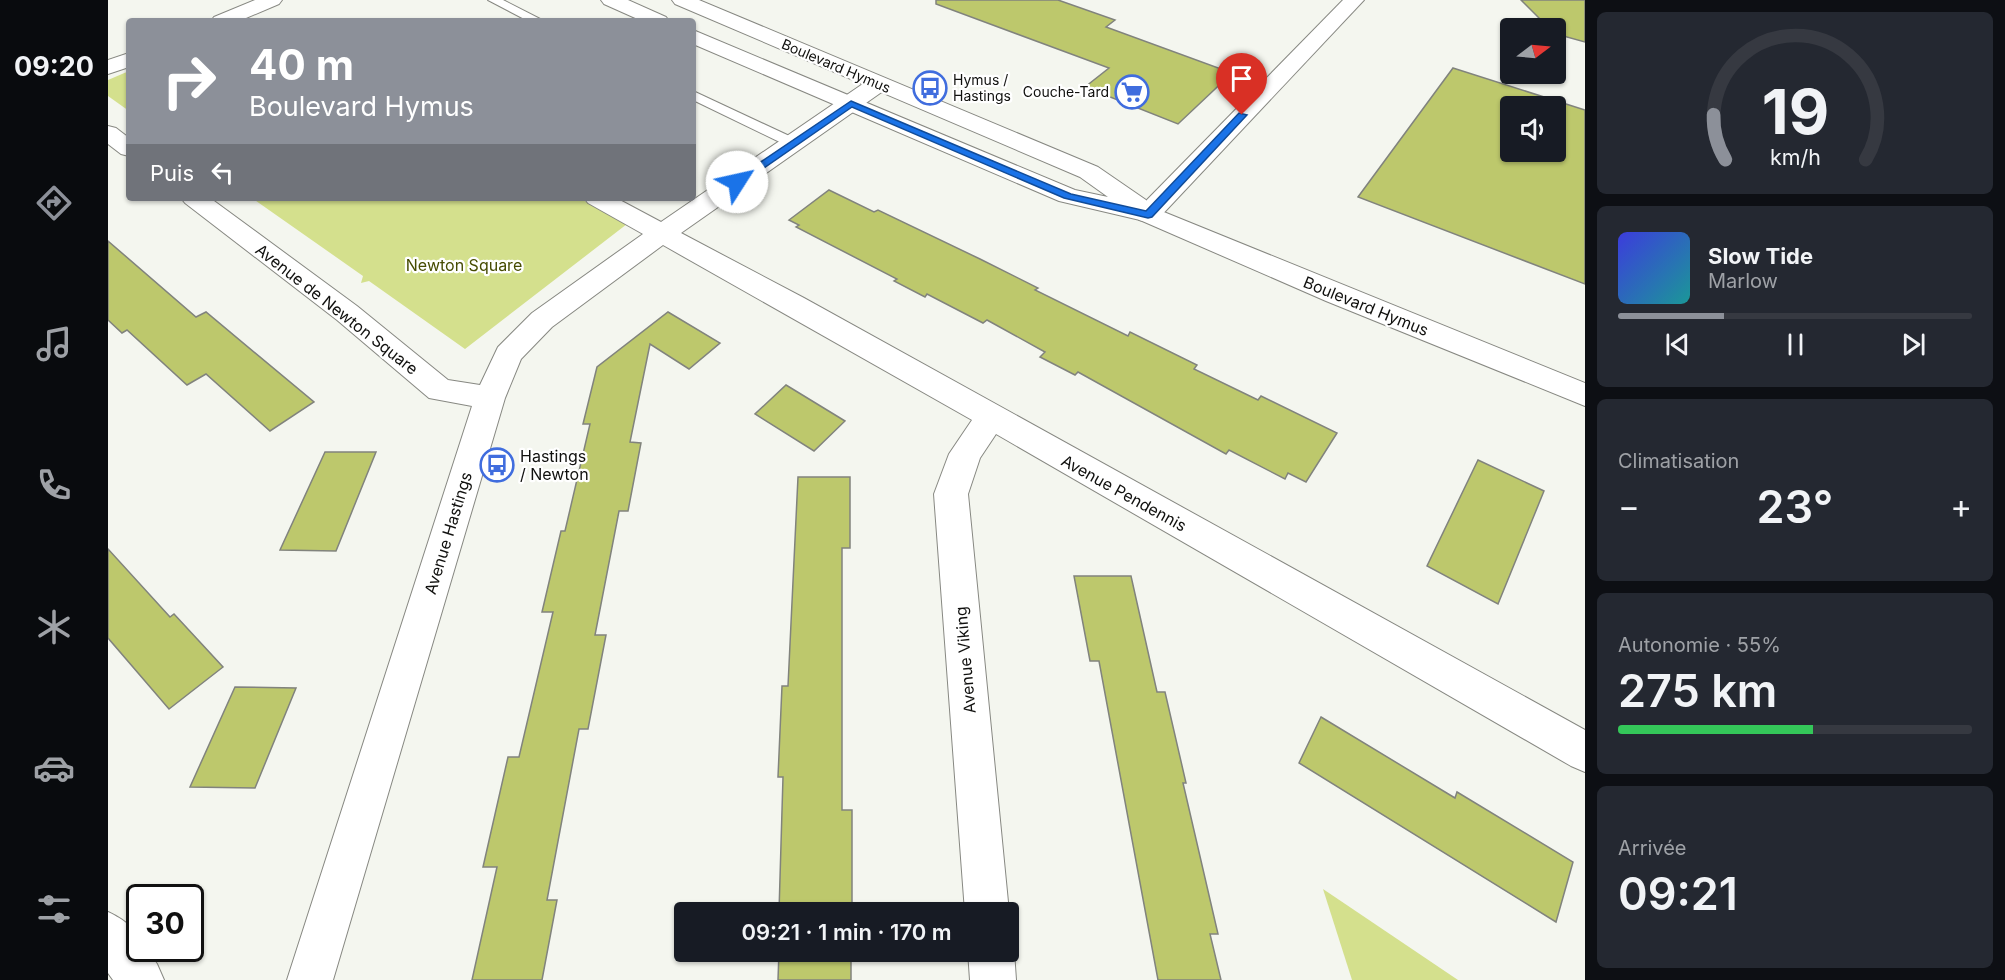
<!DOCTYPE html>
<html lang="fr">
<meta charset="utf-8">
<style>
:root{--surface:#171b24;--page:#242831;--text:#f1f3f6;--muted:#9ea1a6;--line:#363941;--accent:#8c9099}
body{margin:0;font-family:Inter,sans-serif;background:var(--page);color:var(--text);height:100vh;display:flex;flex-direction:column;font-size:22px;white-space:nowrap}
*{box-sizing:border-box;margin:0}
p{font-size:20px;color:var(--muted)}
.icon{flex:none;width:33px;height:33px;fill:none;stroke:currentColor;stroke-width:2;stroke-linecap:round;stroke-linejoin:round}
.map{position:relative;flex:1;overflow:hidden}
.side{display:flex;flex-direction:column;gap:12px;padding:12px;background:#0d0f14;width:420px}
.side>*{flex:none}
.banner{position:absolute;left:18px;top:18px;width:570px;height:183px;border-radius:6px;box-shadow:0 2px 4px #0004;background:#8c9099;color:#fff;overflow:hidden}
.needle{width:39px;rotate:74deg}
.fabs{position:absolute;left:1392px;top:18px;display:grid;gap:12px}
.fabs a{display:grid;place-items:center;width:66px;height:66px;border-radius:6px;background:var(--surface);box-shadow:0 2px 4px #0004;font-size:30px}
.speed{position:absolute;left:18px;top:884px;display:flex;gap:12px;font-size:30px;font-weight:700;text-align:center}
.speed>*{display:grid;place-content:center;width:78px;height:78px;border-radius:50%;background:var(--surface);box-shadow:0 2px 4px #0004;line-height:1}
.speed .limit{border:3px solid #111;border-radius:9px;background:#fff;color:#111}
.pin{position:absolute;display:grid;place-items:center;width:51px;height:51px;color:#fff;margin:-62px -26px;border-radius:50% 50% 50% 0;rotate:-45deg;box-shadow:0 0 6px #0007}
.pin .icon{rotate:45deg}
.me{position:absolute;width:66px;margin:-33px;rotate:55deg;stroke-linejoin:round;filter:drop-shadow(0 0 4px #0008)}
.turn{display:flex;align-items:center;gap:21px;height:126px;padding:0 24px;font-size:27px}
.turn .icon{width:78px;height:78px;stroke-width:2.5}
.turn b{display:block;font-size:42px;line-height:51px}
.then{display:flex;align-items:center;height:57px;padding:0 24px;background:#0003;gap:12px;font-size:22px}
.big{font-size:45px;font-weight:600;line-height:1.1}
.side .card{flex:1;display:flex;flex-direction:column;justify-content:center;gap:9px;min-width:0;padding:0 21px;border-radius:9px;background:var(--page)}
.side .dial{align-items:center;gap:0}
.dial svg{height:156px;overflow:visible;fill:none;stroke:var(--line);stroke-width:7;stroke-linecap:round;text-anchor:middle}
.dial text{fill:var(--text);stroke:none}
.song{display:flex;align-items:center;gap:18px}
.cover{width:72px;height:72px;border-radius:9px;background:linear-gradient(135deg,hsl(240 70% 55%),hsl(180 70% 35%))}
.played{height:6px;border-radius:3px;background:linear-gradient(90deg,var(--accent) 30%,var(--line) 30%)}
.keys{display:flex;justify-content:space-around;direction:ltr}
.heat{display:flex;justify-content:space-between;align-items:center;font-size:33px;direction:ltr}
.charge{height:9px;border-radius:4px;background:linear-gradient(90deg,#34c759 55%,var(--line) 0)}
.trip{position:absolute;left:566px;top:902px;width:345px;height:60px;border-radius:6px;background:var(--surface);box-shadow:0 2px 4px #0004;font-weight:600;line-height:60px;text-align:center}
main{display:flex;flex:1;min-height:0}
.dock{display:flex;flex-direction:column;width:108px;justify-content:space-around;align-items:center;background:#090b0e;color:var(--muted)}
.dock .icon{width:42px;height:42px}
.dock .active{color:var(--accent)}
.dock b{font-size:27px;color:var(--text)}
.map>svg:first-child{display:block}
.green{fill:#d4e08d}
.building{fill:#bdc86c;stroke:#81837d;stroke-width:1.5;fill-rule:evenodd}
.lines{fill:none;stroke-linecap:round;stroke-linejoin:round}
.service-casing{stroke:#878882;stroke-width:2}
.minor-casing{stroke:#878882;stroke-width:2}
.tertiary-casing{stroke:#878882;stroke-width:2}
.service{fill:#fff;fill-rule:evenodd}
.minor{fill:#fff;fill-rule:evenodd}
.tertiary{fill:#fff;fill-rule:evenodd}
.route{fill:#1a73e8;stroke:#114b97;stroke-width:1.5}
.labels{text-anchor:middle;stroke-width:4.5;stroke-linejoin:round;paint-order:stroke}
.far-street-label{font-size:14px;fill:#10100e;stroke:#fff}
.far-poi-label{font-size:14px;fill:#10100e;stroke:#fff;text-anchor:start}
.park-label{font-size:16px;fill:#464c02;stroke:#fff}
.street-label{font-size:16px;fill:#10100e;stroke:#fff}
.poi-label{font-size:16px;fill:#10100e;stroke:#fff;text-anchor:start}
</style>
<main>
<nav class="dock">
<b>09:20</b>
<svg class="icon active" aria-label="directions" viewBox="0 0 24 24"><path d="M12 3l9 9-9 9-9-9zM9 14v-3h6M13 9l2 2-2 2"/></svg>
<svg class="icon" aria-label="music" viewBox="0 0 24 24"><path d="M9 18V5l10-2v13"/><circle cx="6" cy="18" r="3"/><circle cx="16" cy="16" r="3"/></svg>
<svg class="icon" aria-label="phone" viewBox="0 0 24 24"><path d="M5 4h4l2 5-3 2q2 4 5 5l2-3 5 2v4C11 20 4 13 5 4z"/></svg>
<svg class="icon" aria-label="climate" viewBox="0 0 24 24"><path d="M12 3v18M4 7l16 10M4 17L20 7"/></svg>
<svg class="icon" aria-label="car" viewBox="0 0 24 24"><path d="M5 17H2v-5l4-1 3-4h7l3 4 3 1v5h-3M9 17h6M6 11h13"/><circle cx="7" cy="17" r="2"/><circle cx="17" cy="17" r="2"/></svg>
<svg class="icon" aria-label="filters" viewBox="0 0 24 24"><path d="M4 7h16M4 17h16"/><circle cx="9" cy="7" r="2"/><circle cx="15" cy="17" r="2"/></svg>
</nav>
<div class="map">
<svg width="1477" height="980" viewBox="0 0 1477 980">
<rect width="100%" height="100%" fill="#f4f6ef"/>
<g class="green">
<polygon points="21,71 21,111 0,96 0,80"/>
<polygon points="144,198 471,198 519,224 357,349 261,281 253,283 255,276"/>
<polygon points="1215,889 1350,980 1244,980"/>
</g>
<g class="building">
<polygon points="828,0 950,0 1007,20 998,27 1124,73 1070,124 977,87 1001,68 828,4"/>
<polygon points="1413,0 1477,0 1477,42 1448,34 1448,28 1441,28"/>
<path d="M 1345,68 L 1477,110 L 1477,284 L 1250,197 ZM 1402,106 L 1448,106 L 1448,152 L 1402,152 Z"/>
<polygon points="721,190 766,212 770,210 872,259 930,288 927,290 1020,336 1022,332 1089,365 1086,369 1150,400 1153,396 1229,433 1198,482 1180,473 1177,479 1121,450 1118,454 970,372 967,375 932,357 937,352 879,320 875,323 819,294 817,297 786,281 789,279 688,227 691,225 681,220"/>
<polygon points="0,241 88,317 98,312 206,402 162,431 98,374 79,385 19,330 14,333 0,320"/>
<polygon points="560,312 612,343 581,369 542,344 522,442 533,443 520,511 511,511 487,635 498,635 480,729 471,729 439,900 449,900 434,980 364,980 389,867 375,867 400,757 411,757 445,612 434,612 453,531 457,531 482,424 475,424 489,367"/>
<polygon points="678,385 737,421 706,451 647,414"/>
<polygon points="217,452 268,452 228,551 172,550"/>
<polygon points="1370,460 1436,491 1390,604 1319,566"/>
<polygon points="690,477 742,477 742,548 734,548 734,810 744,810 744,912 671,912 675,777 670,777 674,686 680,686"/>
<polygon points="0,549 62,617 66,614 115,667 61,709 0,638"/>
<polygon points="966,576 1023,576 1049,692 1057,692 1078,783 1075,783 1110,934 1102,934 1113,980 1050,980 991,661 982,661"/>
<polygon points="127,687 188,688 147,788 82,787"/>
<polygon points="1213,717 1347,798 1349,792 1465,862 1448,922 1191,763"/>
<polygon points="671,951 743,951 743,980 670,980"/>
</g>
<g class="lines">
<g class="service-casing">
<g id="service">
<polygon points="380,0 395,0 436,21 420,21"/>
<polygon points="585,91 690,140 692,143 690,146 680,146 585,100"/>
</g>
</g>
<g class="minor-casing">
<g id="minor">
<polygon points="147,0 174,0 171,4 131,21 103,21 106,17"/>
<polygon points="1235,0 1256,0 1049,220 1040,222 1031,220 1027,214 1031,208"/>
<polygon points="21,53 21,67 0,74 0,60"/>
<polygon points="770,77 778,79 781,84 778,89 573,233 696,298 1477,730 1477,772 1463,766 888,434 872,458 860,494 901,912 900,915 900,912 857,912 826,494 841,454 864,420 555,245 444,327 413,359 397,398 225,980 179,980 364,406 321,398 229,320 77,203 73,198 102,198 249,306 340,380 372,385 390,347 424,313 535,234 480,203 476,198 508,198 553,222 762,79"/>
<polygon points="0,126 8,128 21,138 21,156 13,154 0,144"/>
<path d="M 0,912 C 15,919 32,930 32,948 L 38,948 L 49,964 L 56,980 L 5,980 L 0,973 Z"/>
<polygon points="900,937 906,951 908,980 862,980 860,951 900,951"/>
</g>
</g>
<g class="tertiary-casing">
<g id="tertiary">
<polygon points="493,0 520,0 558,17 561,21 534,21 496,4"/>
<polygon points="564,0 591,0 990,167 1038,200 1041,206 1477,383 1477,406 1218,301 1032,220 951,201 585,44 585,30 967,190 1000,197 972,177 567,4"/>
</g>
</g>
<use href="#service" class="service"/>
<use href="#minor" class="minor"/>
<use href="#tertiary" class="tertiary"/>
</g>
<polygon class="route" points="743,101 963,194 1038,211 1131,113 1139,115 1044,217 1040,218 956,198 744,107 633,184 626,184 626,180"/>
<defs>
<g id="bus-ring" transform="scale(1.725)"><circle r="9.5" fill="#fff" stroke="#406dde" stroke-width="1.5"/><path d="M-5-6H5V4H4V6H2V4H-2V6H-4V4H-5ZM-3.5-4V0h7V-4ZM-3.5 1.2v1.5H-2V1.2ZM2 1.2v1.5H3.5V1.2Z" fill="#406dde"/></g>
<g id="supermarket-ring" transform="scale(1.725)"><circle r="9.5" fill="#fff" stroke="#406dde" stroke-width="1.5"/><path d="M-6-5.5h2.5l.6 2H6L4.5 2H-2.5L-4.4-4H-6ZM-1.5 3.2a1.3 1.3 0 1 0 .1 0ZM3 3.2a1.3 1.3 0 1 0 .1 0Z" fill="#406dde"/></g>
</defs>
<g fill-rule="evenodd">
<use href="#bus-ring" x="822" y="88"/>
<use href="#supermarket-ring" x="1024" y="92"/>
<use href="#bus-ring" x="389" y="465"/>
</g>
<g class="labels">
<g class="far-street-label">
<text transform="translate(728 66) rotate(23)" y="5">Boulevard Hymus</text>
</g>
<g class="far-poi-label">
<text x="845" y="85">Hymus /<tspan x="845" dy="16">Hastings</tspan></text>
<text x="1001" y="97" text-anchor="end">Couche-Tard</text>
</g>
<g class="park-label">
<text x="356" y="271">Newton Square</text>
</g>
<g class="street-label">
<text transform="translate(1258 306) rotate(22)" y="6">Boulevard Hymus</text>
<text transform="translate(229 309) rotate(38)" y="6">Avenue de Newton Square</text>
<text transform="translate(1016 493) rotate(29)" y="6">Avenue Pendennis</text>
<text transform="translate(340 533) rotate(-73)" y="6">Avenue Hastings</text>
<text transform="translate(857 660) rotate(-95)" y="6">Avenue Viking</text>
</g>
<g class="poi-label">
<text x="412" y="462">Hastings<tspan x="412" dy="18">/ Newton</tspan></text>
</g>
</g>
</svg>
<div class="fabs">
<a><svg class="needle" viewBox="-14 -14 28 28"><path d="M0-13l5 13h-10z" fill="#e53935"/><path d="M0 13l5-13h-10z" fill="#9ea1a6"/></svg></a>
<a><svg class="icon" aria-label="sound" viewBox="0 0 24 24"><path d="M4 9h4l5-4v14l-5-4H4zM17 9q2 3 0 6"/></svg></a>
</div>
<div class="speed"><div class="limit">30</div></div>
<div class="pin" style="left:1134px;top:115px;background:#d93025"><svg class="icon" aria-label="arrive" viewBox="0 0 24 24"><path d="M6 21V4h12l-3 4 3 4H6"/></svg></div>
<svg class="me" style="left:629px;top:182px" viewBox="-20 -20 40 40"><circle r="19" fill="#fff"/><path d="M0-13L10 11 0 6-10 11z" fill="#1a73e8"/></svg>
<div class="trip">09:21 · 1 min · 170 m</div>
<div class="banner">
<div class="turn"><svg class="icon" aria-label="right" viewBox="0 0 24 24"><path d="M7 20v-9h11M14 6l5 5-5 5"/></svg><div><b>40 m</b>Boulevard Hymus</div></div>
<div class="then">Puis<svg class="icon" aria-label="left" viewBox="0 0 24 24"><path d="M17 20v-9H6M10 6l-5 5 5 5"/></svg></div>
</div>
</div>
<section class="side">
<div class="card dial"><svg viewBox="0 0 100 80">
<path d="M14 69A42 42 0 1 1 86 69"/>
<path d="M14 69A42 42 0 0 1 8 46" stroke="#8c9099"/>
<text x="50" y="56" font-size="32" font-weight="700">19</text>
<text x="50" y="72" font-size="11">km/h</text>
</svg></div>
<div class="card">
<div class="song"><i class="cover"></i><div><b>Slow Tide</b><p>Marlow</p></div></div>
<div class="played"></div>
<div class="keys"><svg class="icon" aria-label="previous" viewBox="0 0 24 24"><path d="M18 5L8 12l10 7zM5 5v14"/></svg><svg class="icon" aria-label="pause" viewBox="0 0 24 24"><path d="M8 5v14M16 5v14"/></svg><svg class="icon" aria-label="next" viewBox="0 0 24 24"><path d="M6 5l10 7-10 7zM19 5v14"/></svg></div>
</div>
<div class="card"><p>Climatisation</p>
<div class="heat"><a>−</a><b class="big">23°</b><a>+</a></div>
</div>
<div class="card"><p>Autonomie · 55%</p><b class="big">275 km</b><div class="charge"></div></div>
<div class="card"><p>Arrivée</p><b class="big">09:21</b></div>
</section>
</main>
